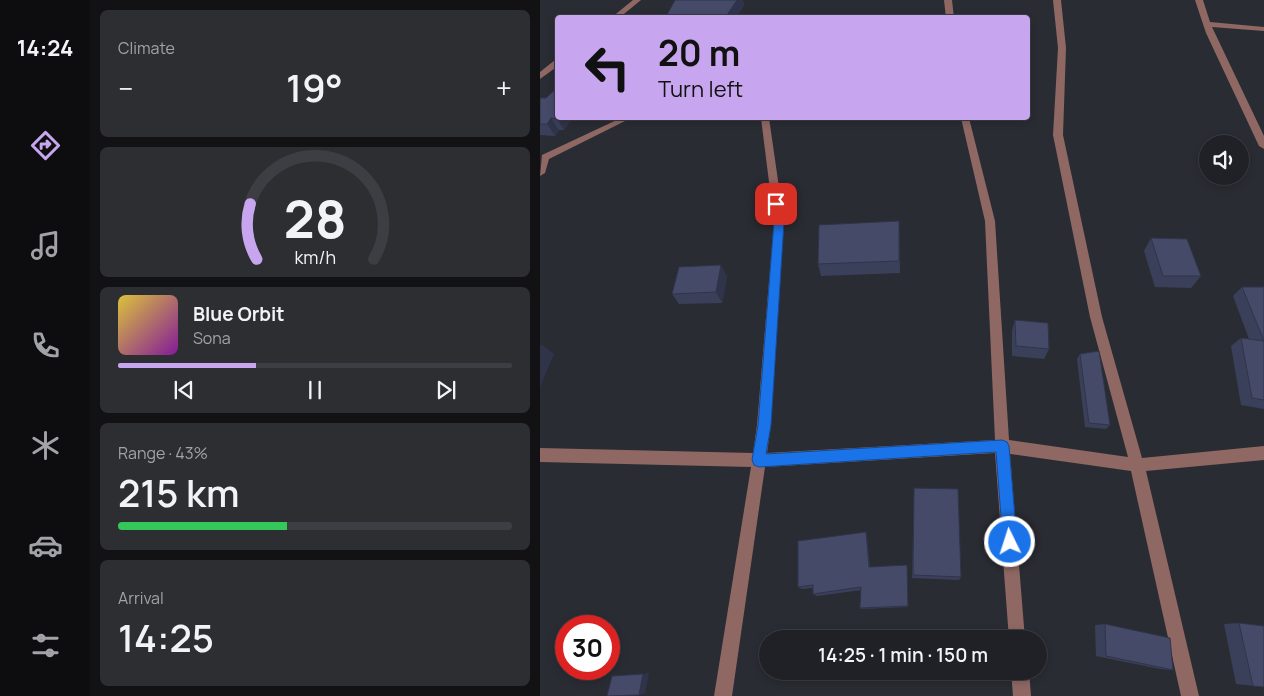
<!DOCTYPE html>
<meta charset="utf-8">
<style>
:root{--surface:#202126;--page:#2d2e32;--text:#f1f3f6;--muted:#a2a3a7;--line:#3d3e43;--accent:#c7a6ef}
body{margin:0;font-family:Manrope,sans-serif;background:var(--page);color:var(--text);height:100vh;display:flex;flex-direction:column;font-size:19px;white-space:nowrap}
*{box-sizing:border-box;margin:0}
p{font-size:16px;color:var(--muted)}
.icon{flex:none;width:28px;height:28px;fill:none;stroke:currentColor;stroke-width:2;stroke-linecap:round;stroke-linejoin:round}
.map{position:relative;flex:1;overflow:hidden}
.details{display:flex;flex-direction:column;gap:10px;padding:10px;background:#121215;width:450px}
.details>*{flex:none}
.hud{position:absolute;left:15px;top:15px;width:475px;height:105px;border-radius:5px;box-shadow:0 2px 8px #0003,0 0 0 1px var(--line);background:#c7a6ef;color:#111;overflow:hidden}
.tools{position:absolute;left:659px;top:135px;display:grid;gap:10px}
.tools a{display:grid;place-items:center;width:50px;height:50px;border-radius:50%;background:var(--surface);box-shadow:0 2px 8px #0003,0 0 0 1px var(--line);font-size:25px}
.speed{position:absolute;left:15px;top:615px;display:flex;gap:10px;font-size:25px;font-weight:700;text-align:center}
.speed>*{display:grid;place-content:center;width:65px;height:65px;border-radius:50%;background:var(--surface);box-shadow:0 2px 8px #0003,0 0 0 1px var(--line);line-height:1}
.speed .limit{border:8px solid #d22;background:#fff;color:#111}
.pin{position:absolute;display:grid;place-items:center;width:42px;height:42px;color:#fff;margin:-21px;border-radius:10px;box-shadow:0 2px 8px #0006}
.me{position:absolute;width:55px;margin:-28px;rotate:356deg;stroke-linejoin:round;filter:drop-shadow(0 0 4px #0008)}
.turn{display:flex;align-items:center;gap:18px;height:105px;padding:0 20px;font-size:22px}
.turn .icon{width:65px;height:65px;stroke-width:2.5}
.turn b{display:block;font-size:35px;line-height:42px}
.big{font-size:38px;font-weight:600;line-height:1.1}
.details .card{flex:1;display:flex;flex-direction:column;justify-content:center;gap:8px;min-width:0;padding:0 18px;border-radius:8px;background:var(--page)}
.details .dial{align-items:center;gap:0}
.dial svg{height:130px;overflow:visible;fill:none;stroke:var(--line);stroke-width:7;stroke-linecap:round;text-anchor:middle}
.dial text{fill:var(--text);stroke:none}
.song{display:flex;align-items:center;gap:15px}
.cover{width:60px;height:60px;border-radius:8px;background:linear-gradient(135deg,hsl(50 70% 55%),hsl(290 70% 35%))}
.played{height:5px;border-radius:2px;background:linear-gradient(90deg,var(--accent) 35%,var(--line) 35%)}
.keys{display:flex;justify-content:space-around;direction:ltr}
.heat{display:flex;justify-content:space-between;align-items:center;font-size:28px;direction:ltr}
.charge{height:8px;border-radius:4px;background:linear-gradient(90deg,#34c759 43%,var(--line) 0)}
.trip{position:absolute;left:219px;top:630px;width:288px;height:50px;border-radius:25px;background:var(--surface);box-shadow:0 2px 8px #0003,0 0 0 1px var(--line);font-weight:600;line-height:50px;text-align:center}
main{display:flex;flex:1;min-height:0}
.dock{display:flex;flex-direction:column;width:90px;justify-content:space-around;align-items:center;background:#0d0d0f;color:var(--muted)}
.dock .icon{width:35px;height:35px}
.dock .on{color:var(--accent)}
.dock b{font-size:22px;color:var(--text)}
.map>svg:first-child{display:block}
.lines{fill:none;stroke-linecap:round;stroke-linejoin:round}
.minor{fill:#8f6864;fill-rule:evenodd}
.wall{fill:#3b405a}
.shaded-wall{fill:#30344a}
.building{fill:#454a69;stroke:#30344a}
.route{fill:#1a73e8;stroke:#114b97}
</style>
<main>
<nav class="dock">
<b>14:24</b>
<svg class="icon on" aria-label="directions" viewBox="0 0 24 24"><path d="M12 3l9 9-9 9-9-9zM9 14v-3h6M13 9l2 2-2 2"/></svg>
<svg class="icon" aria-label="music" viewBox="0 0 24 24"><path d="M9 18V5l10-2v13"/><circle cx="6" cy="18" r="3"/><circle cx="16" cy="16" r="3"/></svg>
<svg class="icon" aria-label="phone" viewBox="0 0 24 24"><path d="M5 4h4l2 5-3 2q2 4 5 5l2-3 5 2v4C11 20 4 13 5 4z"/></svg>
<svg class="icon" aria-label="climate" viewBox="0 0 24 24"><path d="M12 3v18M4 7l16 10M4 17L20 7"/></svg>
<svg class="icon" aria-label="car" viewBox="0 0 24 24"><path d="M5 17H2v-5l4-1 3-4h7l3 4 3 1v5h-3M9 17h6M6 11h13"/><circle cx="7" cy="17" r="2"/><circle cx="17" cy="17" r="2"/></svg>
<svg class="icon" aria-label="filters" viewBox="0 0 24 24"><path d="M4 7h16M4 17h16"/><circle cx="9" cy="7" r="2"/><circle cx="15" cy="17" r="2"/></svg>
</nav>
<section class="details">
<div class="card"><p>Climate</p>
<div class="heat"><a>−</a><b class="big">19°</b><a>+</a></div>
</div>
<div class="card dial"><svg viewBox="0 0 100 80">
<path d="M14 69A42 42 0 1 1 86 69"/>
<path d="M14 69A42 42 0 0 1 10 35" stroke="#c7a6ef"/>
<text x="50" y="56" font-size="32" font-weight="700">28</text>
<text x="50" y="72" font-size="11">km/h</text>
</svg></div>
<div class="card">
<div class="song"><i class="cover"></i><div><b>Blue Orbit</b><p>Sona</p></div></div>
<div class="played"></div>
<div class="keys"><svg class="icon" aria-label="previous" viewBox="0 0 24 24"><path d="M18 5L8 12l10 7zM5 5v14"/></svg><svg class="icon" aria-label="pause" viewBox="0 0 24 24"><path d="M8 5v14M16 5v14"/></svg><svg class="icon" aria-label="next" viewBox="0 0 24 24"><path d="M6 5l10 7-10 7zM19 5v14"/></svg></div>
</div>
<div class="card"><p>Range · 43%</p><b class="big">215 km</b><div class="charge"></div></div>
<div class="card"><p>Arrival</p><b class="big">14:25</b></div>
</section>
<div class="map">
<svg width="724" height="696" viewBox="0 0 724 696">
<rect width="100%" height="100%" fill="#2a2c33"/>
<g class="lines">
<g class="minor">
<polygon points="93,0 101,0 79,18 71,18"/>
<polygon points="404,0 412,0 414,18 406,18"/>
<polygon points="513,0 521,0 526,48 523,135 562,317 602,458 724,446 724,460 606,471 659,696 641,696 591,471 470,454 485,639 469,639 455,453 225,467 192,696 174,696 211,467 0,462 0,448 213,453 217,425 234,222 221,118 229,118 244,222 231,425 227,453 455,440 445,221 421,118 429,118 455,221 469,440 588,457 550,317 513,135 518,48"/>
<polygon points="655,0 663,0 670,22 724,27 724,31 672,27 724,136 724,149 719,146 666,33"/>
<polygon points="15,60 18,60 18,66 0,79 0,72"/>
<polygon points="81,118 91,118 9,159 5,173 0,176 2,155"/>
<polygon points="471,671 489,671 491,696 473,696"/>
</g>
</g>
<g class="wall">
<polygon points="135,0 203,0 204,5 196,18 128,18 127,15"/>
<polygon points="0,98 6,98 24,130 19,130 15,136 0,135"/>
<polygon points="359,221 360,273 281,276 278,264"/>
<polygon points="611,238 661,276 651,288 615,287 604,251"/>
<polygon points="187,276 182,303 139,304 132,294"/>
<polygon points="702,287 724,287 724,409 701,405 691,346 701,338 709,339 693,296"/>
<polygon points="475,320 509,349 504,359 472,356 472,331"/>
<polygon points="540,354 570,425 566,429 545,427 537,359"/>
<polygon points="374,488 421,577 419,580 372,578"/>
<polygon points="326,532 327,536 330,567 368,606 368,607 322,609 320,608 321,590 277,596 273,594 273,588 262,589 258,587"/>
<polygon points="699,623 724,687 696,684 684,624"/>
<polygon points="565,624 633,670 620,669 556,656 555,625"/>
</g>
<g class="shaded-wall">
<polygon points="197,0 203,0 204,5 196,18 185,18"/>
<polygon points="18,117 33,118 24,130 17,119"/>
<polygon points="11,118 19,130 15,136 7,124"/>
<polygon points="181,265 187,276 182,303 176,292"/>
<polygon points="1,344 14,354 0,387 0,347"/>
<polygon points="326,532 327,536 330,570 329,567"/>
<polygon points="109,673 105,693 99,695 103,674"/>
</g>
<g class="building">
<polygon points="135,0 197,0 185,18 127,15"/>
<polygon points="18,87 18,117 17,119 11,118 7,124 0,124 0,98 6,98"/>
<polygon points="359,221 359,261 278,264 279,225"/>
<polygon points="611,238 647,239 661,276 623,276"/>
<polygon points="181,265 176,292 132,294 139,267"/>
<polygon points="702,287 724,287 724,341"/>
<polygon points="475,320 508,323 509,349 476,346"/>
<polygon points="701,338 724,341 724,400 712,398"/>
<polygon points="559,351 570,425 549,423 540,354"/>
<polygon points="374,488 418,489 421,577 373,575"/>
<polygon points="326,532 329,567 367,565 368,606 320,608 321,587 273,594 273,585 258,587 258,541"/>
<polygon points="699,623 724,626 724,687 713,686"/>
<polygon points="565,624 630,638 633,670 566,656"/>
<polygon points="103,674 99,695 67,696 72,676"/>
</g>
<polygon class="route" points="236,200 241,204 244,222 231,425 226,454 462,440 467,442 469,446 477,542 475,547 470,549 465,547 463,542 456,452 219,467 214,465 212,460 218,425 234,222 232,204"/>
</svg>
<div class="tools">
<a><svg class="icon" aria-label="sound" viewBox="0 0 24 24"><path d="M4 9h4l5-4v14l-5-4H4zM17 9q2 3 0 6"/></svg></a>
</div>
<div class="speed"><div class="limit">30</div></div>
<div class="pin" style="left:236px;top:204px;background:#d93025"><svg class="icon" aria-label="arrive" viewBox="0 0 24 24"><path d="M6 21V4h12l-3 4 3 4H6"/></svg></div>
<svg class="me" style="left:470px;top:542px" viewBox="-20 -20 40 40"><circle r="17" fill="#1a73e8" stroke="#fff" stroke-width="3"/><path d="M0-11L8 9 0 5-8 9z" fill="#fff"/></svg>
<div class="trip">14:25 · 1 min · 150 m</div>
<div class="hud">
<div class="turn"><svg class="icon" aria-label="left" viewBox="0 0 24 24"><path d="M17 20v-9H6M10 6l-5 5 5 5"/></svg><div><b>20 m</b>Turn left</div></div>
</div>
</div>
</main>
